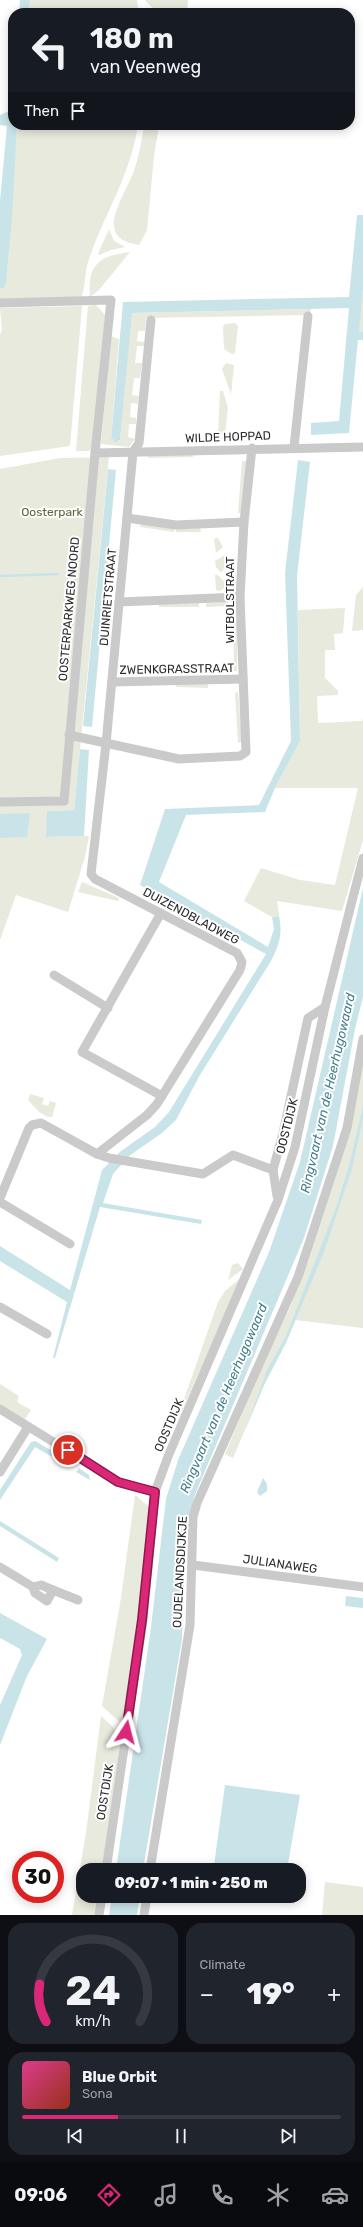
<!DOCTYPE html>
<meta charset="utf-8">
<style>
:root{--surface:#171b24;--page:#20242c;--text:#f1f3f6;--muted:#9ea1a6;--line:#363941;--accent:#db2777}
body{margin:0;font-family:Rubik,sans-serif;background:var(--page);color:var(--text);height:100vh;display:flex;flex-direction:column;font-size:15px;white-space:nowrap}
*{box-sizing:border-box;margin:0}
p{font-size:13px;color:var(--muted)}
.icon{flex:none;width:22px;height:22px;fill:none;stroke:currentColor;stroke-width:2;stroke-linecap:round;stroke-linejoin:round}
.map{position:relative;height:1915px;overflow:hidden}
.side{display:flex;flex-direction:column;gap:8px;padding:8px;background:#0d0f14;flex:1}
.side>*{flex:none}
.top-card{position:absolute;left:8px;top:8px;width:347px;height:122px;border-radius:16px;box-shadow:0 2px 10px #0003;background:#171b24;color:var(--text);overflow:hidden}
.speed{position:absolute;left:12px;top:1851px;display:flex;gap:8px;font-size:20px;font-weight:700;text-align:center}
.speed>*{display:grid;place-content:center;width:52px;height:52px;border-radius:50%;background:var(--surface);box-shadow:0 2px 10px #0003;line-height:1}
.speed .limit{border:6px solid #d22;background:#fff;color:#111}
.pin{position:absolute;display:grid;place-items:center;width:34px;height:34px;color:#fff;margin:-17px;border:2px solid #fff;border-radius:50%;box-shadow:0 1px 4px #0007}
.me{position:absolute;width:44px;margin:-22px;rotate:9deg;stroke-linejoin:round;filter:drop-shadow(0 0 3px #0008)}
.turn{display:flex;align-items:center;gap:14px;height:84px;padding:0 16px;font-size:18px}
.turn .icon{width:52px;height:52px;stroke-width:2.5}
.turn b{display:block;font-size:28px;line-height:34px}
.then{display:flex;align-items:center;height:38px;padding:0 16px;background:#0003;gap:8px;font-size:15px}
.big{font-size:30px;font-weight:800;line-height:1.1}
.side .card{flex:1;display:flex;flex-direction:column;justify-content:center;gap:6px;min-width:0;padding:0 14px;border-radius:16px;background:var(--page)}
.side .dial{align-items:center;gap:0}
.dial svg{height:104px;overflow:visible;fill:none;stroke:var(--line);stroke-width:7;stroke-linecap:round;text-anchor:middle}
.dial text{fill:var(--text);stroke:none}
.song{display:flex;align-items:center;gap:12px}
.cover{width:48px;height:48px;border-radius:6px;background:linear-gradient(135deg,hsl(330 70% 55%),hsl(10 70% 35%))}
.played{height:4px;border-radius:2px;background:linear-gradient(90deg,var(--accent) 30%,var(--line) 30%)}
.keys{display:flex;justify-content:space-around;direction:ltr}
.heat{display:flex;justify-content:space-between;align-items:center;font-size:22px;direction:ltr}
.side .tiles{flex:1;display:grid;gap:8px;grid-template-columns:1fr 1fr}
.card:last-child{grid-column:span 2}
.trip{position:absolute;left:76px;top:1863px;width:230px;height:40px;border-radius:16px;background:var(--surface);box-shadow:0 2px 10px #0003;font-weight:800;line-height:40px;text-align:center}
.menu{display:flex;height:64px;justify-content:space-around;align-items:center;background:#090b0e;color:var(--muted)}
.menu .icon{width:28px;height:28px}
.menu .selected{color:var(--accent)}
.menu b{font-size:18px;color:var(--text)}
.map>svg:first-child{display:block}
.green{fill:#e7eadc}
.water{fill:#c9e4e9}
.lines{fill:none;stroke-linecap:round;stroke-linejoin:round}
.stream{stroke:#c9e4e9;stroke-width:2.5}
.street{stroke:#cacaca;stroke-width:9}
.route-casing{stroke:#8e194d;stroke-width:10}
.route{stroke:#db2777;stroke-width:7}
.labels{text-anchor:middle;stroke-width:4;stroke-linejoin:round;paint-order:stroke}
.street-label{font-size:12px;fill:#2d2d2d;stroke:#fff}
.park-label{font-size:12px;fill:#5a663e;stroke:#fff}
.water-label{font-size:13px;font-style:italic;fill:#417f8a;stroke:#fff}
</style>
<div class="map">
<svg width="363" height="1915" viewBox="0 0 363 1915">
<rect width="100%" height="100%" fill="#fff"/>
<g class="green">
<polygon points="30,0 137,0 139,13 29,13"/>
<polygon points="145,0 188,0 187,13 156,12"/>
<path d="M 17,125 L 138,125 C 130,177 104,214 88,262 C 85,270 85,292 81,297 L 0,299 L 0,288 L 4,288 L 7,272 Z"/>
<path d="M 144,125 L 159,125 L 154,156 L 147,230 L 139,245 C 127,243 115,239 114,226 C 112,212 129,185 134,171 C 139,156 142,140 144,125 Z"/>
<polygon points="109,229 114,241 125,247 111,250 99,255 98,254"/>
<path d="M 130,252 L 99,290 L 90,297 C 89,291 90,286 90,281 C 93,258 110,255 130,252 Z"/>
<polygon points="363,289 363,332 358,332"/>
<polygon points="96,305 105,315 92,448 89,451 76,451 88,306"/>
<polygon points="82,306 70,446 0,456 0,335 2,330 0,308"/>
<polygon points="311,309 310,315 146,318 145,331 138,331 137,341 144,342 144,346 137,346 135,363 142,363 140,378 134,378 132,395 139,396 138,404 131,403 130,417 136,418 136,424 129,424 128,437 135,439 129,447 101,444 111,336 119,339 111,439 114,440 113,443 120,440 131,313"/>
<polygon points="235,323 238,326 235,353 232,354 224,349 223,327 225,324"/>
<polygon points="226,363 234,365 231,394 222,369"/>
<polygon points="220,391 223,391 228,408 225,433 218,435"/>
<polygon points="193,453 193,457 148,458 148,455"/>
<polygon points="109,457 74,810 48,811 46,837 89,836 85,857 68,912 16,895 0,940 0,469 60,458"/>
<polygon points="242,461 247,461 242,513 238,513"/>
<polygon points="141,524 175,529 174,532 140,527"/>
<polygon points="200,528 201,532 176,532 176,529"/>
<polygon points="216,538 218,538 223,547 216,553 214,539"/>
<polygon points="225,555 227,556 223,571 220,572 216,567 215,561"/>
<polygon points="215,575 218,575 225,583 225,587 220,591 216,590"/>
<polygon points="363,587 363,630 352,631 356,595"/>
<polygon points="228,602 228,606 206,607 206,603"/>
<polygon points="199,603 199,607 159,607 159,604"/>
<polygon points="345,608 343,633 334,634 335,650 325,650 325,678 338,691 338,695 317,696 318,723 362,721 363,719 363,840 342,911 277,901 279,916 272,917 244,901 261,868 300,880 335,885 358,788 275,788 300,741 298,610"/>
<polygon points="233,618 237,618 237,671 234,671"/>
<polygon points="176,684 208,684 208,688 176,687"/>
<polygon points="238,692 242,742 238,743 235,693"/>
<polygon points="82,882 119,898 118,901 78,892"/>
<polygon points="363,1060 363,1328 295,1320 264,1385 233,1458 225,1454 262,1365 291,1305 310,1251"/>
<polygon points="30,1094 44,1098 42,1104 48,1106 50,1101 56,1103 52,1117 48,1117 39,1112 28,1100"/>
<polygon points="238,1263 243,1269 228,1280 232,1265"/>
<polygon points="241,1278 174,1428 218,1302 225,1291"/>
<polygon points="0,1384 19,1396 17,1402 31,1410 25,1419 0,1404"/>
<polygon points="135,1495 149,1507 138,1622 123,1725 102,1706 121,1598"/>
<polygon points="101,1716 114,1728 120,1744 102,1870 83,1870 83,1896 98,1896 95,1915 72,1915 86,1833"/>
<polygon points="325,1882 363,1887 363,1915 322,1915"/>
</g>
<g class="water">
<polygon points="20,0 30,0 29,13 19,13"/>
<polygon points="13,70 13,125 17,125 12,217 6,283 4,288 0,288 0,201 7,126 0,125 0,115 9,111"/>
<polygon points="357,215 363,215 363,289 359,332 363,332 363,340 358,340 349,433 311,435 311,423 339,421 349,308 132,313 120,440 113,443 114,440 111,439 123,302 349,297"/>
<path d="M 298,460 L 310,462 L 297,576 L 300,741 L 275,788 L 265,812 L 186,815 L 159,882 L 268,947 L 274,929 L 272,917 L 279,916 C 283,934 279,945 271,961 L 200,1075 L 176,1120 L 162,1133 L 129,1156 L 113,1174 L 103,1203 L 202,1220 L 201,1224 L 100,1207 L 55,1358 L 53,1358 L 67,1302 L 0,1261 L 0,1246 L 70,1290 L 102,1170 L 121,1151 L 155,1127 L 169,1112 L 266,954 L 140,885 L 165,809 L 259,805 L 291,741 L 285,573 Z"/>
<polygon points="108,469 116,470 92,727 83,726"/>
<polygon points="80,749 89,750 84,836 46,837 47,811 74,810"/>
<polygon points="30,813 27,837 0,838 0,814"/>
<polygon points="363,888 363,997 355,1029 333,1146 304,1238 194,1497 186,1531 182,1639 143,1870 116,1870 151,1627 166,1499 178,1460 269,1252 300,1162"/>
<polygon points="363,1106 363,1118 352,1169 324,1252 286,1343 264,1385 245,1431 267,1370 286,1336 337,1205 350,1162"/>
<polygon points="35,1441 66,1459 63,1463 35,1447 0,1500 0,1490 31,1442"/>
<polygon points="79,1468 89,1475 90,1480 76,1472"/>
<polygon points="263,1478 267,1484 267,1491 260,1496 257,1492"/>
<polygon points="0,1521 59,1558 57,1562 0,1526"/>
<polygon points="346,1596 363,1598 363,1608 345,1606"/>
<polygon points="0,1613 47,1639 27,1676 0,1745 0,1705 22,1655 20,1649 0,1638"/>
<polygon points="225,1785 300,1795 287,1870 250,1870 214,1865"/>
<polygon points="112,1896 140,1896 137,1915 109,1915"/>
</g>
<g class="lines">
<polyline class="stream" points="0,576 58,574"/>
<g class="street">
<polyline points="0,303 111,300 95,453 64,801 0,802"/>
<polyline points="294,447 308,316"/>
<polyline points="95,453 363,447"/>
<polyline points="127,518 176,525 244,522"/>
<polyline points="119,602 240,597"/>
<polyline points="112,682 243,679"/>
<polyline points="69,735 179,759 240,756 246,752 240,597 244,522 252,448"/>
<polyline points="161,913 82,1052 162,1096"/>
<polyline points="54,975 108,1008"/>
<polyline points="97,1154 147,1115 157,1104 240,970 242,962 237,953 95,879 91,874 106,744 133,452 139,443 151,320"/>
<polyline points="273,1170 283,1133 308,1018 325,1007"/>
<polyline points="0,1198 29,1128 32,1125 41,1123 97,1154 109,1158 203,1174 233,1155 273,1170 277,1196"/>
<polyline points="0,1202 70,1244"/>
<polyline points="0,1307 47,1334"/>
<polyline points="0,1409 118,1482 155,1492"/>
<polyline points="0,1472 28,1427"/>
<polyline points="193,1565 363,1587"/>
<polyline points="0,1567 33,1587 41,1585 53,1590 47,1601 35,1593 33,1587"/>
<polyline points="53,1590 78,1600"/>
<polyline points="106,1870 143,1620 155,1492 169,1454 278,1200 295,1147 325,1007 363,858"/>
<polyline points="150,1870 190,1625 193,1517 197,1503 298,1277 347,1128 363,1039"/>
<polyline points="99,1915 102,1896"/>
<polyline points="144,1915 147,1896"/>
</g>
</g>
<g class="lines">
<g class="route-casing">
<polyline id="route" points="68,1450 118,1482 155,1492 142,1620 126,1732"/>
</g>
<use href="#route" class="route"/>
</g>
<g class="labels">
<g class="street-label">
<text transform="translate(228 437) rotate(-2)" y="4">WILDE HOPPAD</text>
<text transform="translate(108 597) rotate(-85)" y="4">DUINRIETSTRAAT</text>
<text transform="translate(230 600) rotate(-90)" y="4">WITBOLSTRAAT</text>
<text transform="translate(69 609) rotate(-85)" y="4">OOSTERPARKWEG NOORD</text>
<text transform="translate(177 669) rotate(-1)" y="4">ZWENKGRASSTRAAT</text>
<text transform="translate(191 916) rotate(28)" y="4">DUIZENDBLADWEG</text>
<text transform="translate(287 1126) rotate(-76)" y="4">OOSTDIJK</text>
<text transform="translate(169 1425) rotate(-67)" y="4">OOSTDIJK</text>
<text transform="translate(280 1564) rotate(8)" y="4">JULIANAWEG</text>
<text transform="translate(180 1572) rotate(-87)" y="4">OUDELANDSDIJKJE</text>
<text transform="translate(105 1792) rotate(-81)" y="4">OOSTDIJK</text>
</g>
<g class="park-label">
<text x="52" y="516">Oosterpark</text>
</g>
<g class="water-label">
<text transform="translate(327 1093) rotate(-77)" y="5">Ringvaart van de Heerhugowaard</text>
<text transform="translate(223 1398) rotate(-67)" y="5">Ringvaart van de Heerhugowaard</text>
</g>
</g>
</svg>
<div class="speed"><div class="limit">30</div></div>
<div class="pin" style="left:68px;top:1450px;background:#d93025"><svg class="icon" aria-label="arrive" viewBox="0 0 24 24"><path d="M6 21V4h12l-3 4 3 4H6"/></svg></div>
<svg class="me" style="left:126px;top:1732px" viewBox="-20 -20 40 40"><path d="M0-17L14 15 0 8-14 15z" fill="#db2777" stroke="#fff" stroke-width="4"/></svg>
<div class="trip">09:07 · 1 min · 250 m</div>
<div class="top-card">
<div class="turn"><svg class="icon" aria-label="left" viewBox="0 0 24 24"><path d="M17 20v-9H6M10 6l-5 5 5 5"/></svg><div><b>180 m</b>van Veenweg</div></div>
<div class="then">Then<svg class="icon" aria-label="arrive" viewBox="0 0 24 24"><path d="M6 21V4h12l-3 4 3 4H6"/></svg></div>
</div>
</div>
<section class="side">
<div class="tiles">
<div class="card dial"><svg viewBox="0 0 100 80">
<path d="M14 69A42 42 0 1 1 86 69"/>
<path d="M14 69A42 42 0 0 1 9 40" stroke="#db2777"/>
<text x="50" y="56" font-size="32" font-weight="700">24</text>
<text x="50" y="72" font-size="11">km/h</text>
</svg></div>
<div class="card"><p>Climate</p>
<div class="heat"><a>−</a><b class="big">19°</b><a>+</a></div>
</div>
<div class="card">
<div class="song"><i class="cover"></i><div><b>Blue Orbit</b><p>Sona</p></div></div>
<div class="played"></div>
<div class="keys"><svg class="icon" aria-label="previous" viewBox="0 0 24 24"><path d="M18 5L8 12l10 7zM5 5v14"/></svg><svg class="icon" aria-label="pause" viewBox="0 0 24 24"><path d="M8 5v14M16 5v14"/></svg><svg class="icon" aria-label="next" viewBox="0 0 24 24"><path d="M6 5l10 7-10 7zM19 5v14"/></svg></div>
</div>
</div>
</section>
<nav class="menu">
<b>09:06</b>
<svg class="icon selected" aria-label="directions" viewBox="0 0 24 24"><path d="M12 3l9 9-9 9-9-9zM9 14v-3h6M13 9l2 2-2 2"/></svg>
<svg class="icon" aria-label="music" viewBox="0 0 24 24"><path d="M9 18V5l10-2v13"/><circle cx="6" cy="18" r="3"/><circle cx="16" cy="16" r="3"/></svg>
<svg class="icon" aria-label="phone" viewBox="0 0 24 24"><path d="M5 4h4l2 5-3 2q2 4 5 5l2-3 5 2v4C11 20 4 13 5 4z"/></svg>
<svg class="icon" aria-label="climate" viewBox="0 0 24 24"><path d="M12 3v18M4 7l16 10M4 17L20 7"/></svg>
<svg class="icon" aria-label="car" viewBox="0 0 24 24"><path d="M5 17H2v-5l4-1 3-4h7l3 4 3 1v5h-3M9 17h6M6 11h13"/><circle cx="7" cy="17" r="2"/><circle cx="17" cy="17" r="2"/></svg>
</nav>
